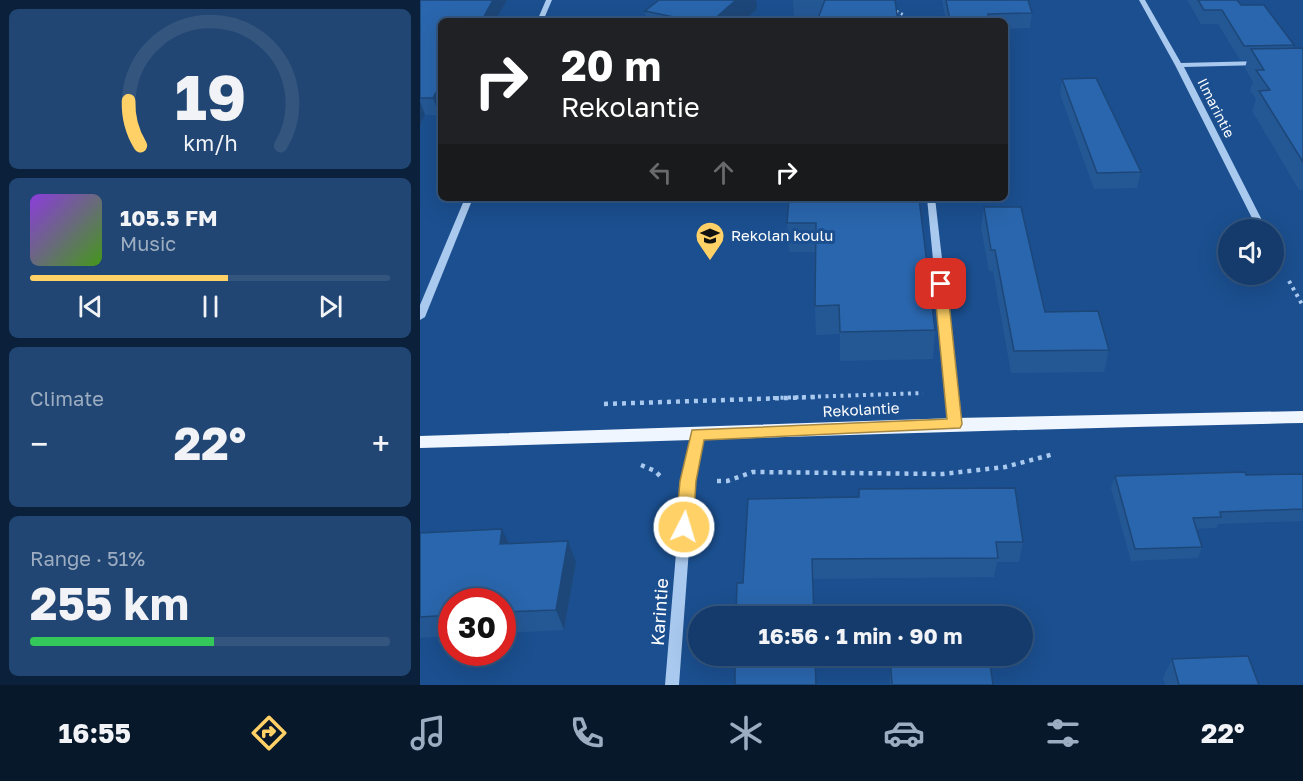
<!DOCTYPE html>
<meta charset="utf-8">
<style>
:root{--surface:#143b6b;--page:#214673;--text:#f1f3f6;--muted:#9dadc1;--line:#33557e;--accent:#ffd166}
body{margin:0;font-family:"Golos Text",sans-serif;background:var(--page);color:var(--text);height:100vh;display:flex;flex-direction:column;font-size:22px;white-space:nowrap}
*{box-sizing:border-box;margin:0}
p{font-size:20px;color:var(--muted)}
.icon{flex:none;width:33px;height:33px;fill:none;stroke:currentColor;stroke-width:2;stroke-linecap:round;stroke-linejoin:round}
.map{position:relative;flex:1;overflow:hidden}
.side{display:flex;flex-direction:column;gap:9px;padding:9px;background:#0b203b;width:420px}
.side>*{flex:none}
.banner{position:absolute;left:18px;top:18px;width:570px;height:183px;border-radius:9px;box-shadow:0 6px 24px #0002,0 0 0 2px var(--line);background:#202124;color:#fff;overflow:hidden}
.fabs{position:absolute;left:798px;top:219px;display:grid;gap:12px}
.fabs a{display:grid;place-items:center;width:66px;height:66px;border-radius:50%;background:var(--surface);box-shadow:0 6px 24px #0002,0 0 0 2px var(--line);font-size:30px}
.speed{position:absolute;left:18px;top:588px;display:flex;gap:12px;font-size:30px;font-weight:700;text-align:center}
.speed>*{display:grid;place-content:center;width:78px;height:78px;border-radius:50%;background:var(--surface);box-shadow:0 6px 24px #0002,0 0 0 2px var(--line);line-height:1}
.speed .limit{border:9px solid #d22;background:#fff;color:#111}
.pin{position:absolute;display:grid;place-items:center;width:51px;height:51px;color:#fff;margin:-26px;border-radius:12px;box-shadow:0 3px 9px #0006}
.me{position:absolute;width:66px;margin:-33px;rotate:5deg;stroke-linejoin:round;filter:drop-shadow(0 0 4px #0008)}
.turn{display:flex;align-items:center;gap:21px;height:126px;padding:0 24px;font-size:27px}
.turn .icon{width:78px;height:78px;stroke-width:2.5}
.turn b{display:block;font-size:42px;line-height:51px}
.lanes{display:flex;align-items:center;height:57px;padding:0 24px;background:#0003;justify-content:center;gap:30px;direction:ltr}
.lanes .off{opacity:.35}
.big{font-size:45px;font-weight:700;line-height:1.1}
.side .widget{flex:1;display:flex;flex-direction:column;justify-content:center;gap:9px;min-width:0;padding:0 21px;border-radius:9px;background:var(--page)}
.side .dial{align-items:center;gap:0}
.dial svg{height:156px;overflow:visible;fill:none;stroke:var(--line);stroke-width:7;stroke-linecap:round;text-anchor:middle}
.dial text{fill:var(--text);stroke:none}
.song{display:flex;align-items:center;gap:18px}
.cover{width:72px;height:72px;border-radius:9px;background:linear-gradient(135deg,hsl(270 70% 55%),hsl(100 70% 35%))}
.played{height:6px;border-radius:3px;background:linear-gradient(90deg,var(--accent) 55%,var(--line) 55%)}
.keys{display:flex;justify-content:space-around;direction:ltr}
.heat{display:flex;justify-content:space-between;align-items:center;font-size:33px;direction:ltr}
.charge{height:9px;border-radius:4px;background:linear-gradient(90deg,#34c759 51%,var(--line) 0)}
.trip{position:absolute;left:268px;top:606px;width:345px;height:60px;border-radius:30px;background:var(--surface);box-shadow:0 6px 24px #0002,0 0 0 2px var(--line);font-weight:700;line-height:60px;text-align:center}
.dock{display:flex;height:96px;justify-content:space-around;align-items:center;background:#08182b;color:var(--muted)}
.dock .icon{width:42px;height:42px}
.dock .on{color:var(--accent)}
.dock b{font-size:27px;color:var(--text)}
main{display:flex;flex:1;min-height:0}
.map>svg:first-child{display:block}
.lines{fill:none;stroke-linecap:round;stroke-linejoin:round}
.path-far2{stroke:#a9c9ee;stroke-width:3;stroke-dasharray:2 3;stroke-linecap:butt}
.path-far1{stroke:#a9c9ee;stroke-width:4;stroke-dasharray:3 4.5;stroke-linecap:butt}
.path{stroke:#a9c9ee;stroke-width:4.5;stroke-dasharray:4 5;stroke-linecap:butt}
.minor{fill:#a9c9ee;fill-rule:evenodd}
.major{fill:#f0f6ff;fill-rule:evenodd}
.wall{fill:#245895}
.shaded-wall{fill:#1d4779}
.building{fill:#2a66ad;stroke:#1d4779;stroke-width:1.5}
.route{fill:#ffd166;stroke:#a68842;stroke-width:1.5}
.labels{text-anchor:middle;stroke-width:6;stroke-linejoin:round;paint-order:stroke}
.far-street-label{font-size:14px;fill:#fff;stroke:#1b4f8f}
.poi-label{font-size:15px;fill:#fff;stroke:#1b4f8f;text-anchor:start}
.street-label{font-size:15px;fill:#fff;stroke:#1b4f8f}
.near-street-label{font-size:18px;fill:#fff;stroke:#1b4f8f}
</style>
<main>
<section class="side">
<div class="widget dial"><svg viewBox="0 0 100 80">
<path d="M14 69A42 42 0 1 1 86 69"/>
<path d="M14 69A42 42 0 0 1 8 46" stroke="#ffd166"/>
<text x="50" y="56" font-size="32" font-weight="700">19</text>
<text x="50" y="72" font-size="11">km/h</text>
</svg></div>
<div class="widget">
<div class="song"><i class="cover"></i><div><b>105.5 FM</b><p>Music</p></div></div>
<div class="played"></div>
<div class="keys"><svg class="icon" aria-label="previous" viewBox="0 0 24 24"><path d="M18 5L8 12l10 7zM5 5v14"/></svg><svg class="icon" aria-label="pause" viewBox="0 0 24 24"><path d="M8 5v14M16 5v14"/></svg><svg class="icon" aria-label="next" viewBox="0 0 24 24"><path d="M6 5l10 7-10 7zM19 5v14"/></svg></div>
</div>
<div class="widget"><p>Climate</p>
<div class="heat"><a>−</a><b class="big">22°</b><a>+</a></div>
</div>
<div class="widget"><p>Range · 51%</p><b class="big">255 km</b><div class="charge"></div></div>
</section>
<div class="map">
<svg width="883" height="685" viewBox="0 0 883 685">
<rect width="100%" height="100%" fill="#1b4f8f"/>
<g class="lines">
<polyline class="path-far2" points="472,9 484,15 485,21"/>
<g class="path-far1">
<polyline points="869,281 883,306"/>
<polyline points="353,398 503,393"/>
</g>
<g class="path">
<polyline points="184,404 396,397"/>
<polyline points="221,465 235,471 240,476"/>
<polyline points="297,481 307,481 333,472 523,474 585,467 634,454"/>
</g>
<g class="minor">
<polygon points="126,0 132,0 123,21 117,21"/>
<polygon points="719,0 725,0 761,63 841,61 845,63 841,65 764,67 847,230 838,230 755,65"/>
<polygon points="45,198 53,198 5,317 0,320 0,305"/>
<polygon points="507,198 515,198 541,424 539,427 531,427 529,424"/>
<polygon points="854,247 857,248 863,259 861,261 858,262 854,259"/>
<polygon points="278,430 282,431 284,434 274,481 259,685 245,685 262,481 272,434 274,431"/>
</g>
<path class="major" d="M 883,411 L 883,423 C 589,429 294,440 0,448 L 0,436 L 535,418 Z"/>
</g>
<g class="wall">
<polygon points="0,0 87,0 75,21 21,21 19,115 5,115 0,125"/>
<polygon points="373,0 475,0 478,21 374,21"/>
<polygon points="522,0 608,0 612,13 610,28 585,29 585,21 526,21"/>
<polygon points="767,0 817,0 821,5 874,45 873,48 883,50 883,190 879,190 832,111 836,99 830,90 833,82 825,68 827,60 820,60 798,24 781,24"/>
<polygon points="337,9 324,21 226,21 225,11"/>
<polygon points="642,79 721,172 717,188 674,189 640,94"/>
<polygon points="369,198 515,330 513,359 420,361 420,334 396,335 395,306 395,252 369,252 367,223"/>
<polygon points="564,207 625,312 689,350 684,372 591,373 573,271 569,271 561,228"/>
<polygon points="883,474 883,521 798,524 796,528 776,529 782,547 778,558 711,561 691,488 695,476 826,475"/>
<polygon points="328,499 603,542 599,562 577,562 574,577 393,579 323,583"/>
<polygon points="0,533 89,543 156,562 144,630 82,633 82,602 32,602 32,636 0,638"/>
<polygon points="470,656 569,656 573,685 470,685"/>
<polygon points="752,659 839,685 745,685 743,678"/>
</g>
<g class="shaded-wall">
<polygon points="73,0 87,0 75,21 62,21 62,20"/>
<polygon points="316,0 336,0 337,9 324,21 292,21"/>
<polygon points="21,83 21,111 19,115 13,98"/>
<polygon points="0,101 5,115 0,125"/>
<polygon points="82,529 92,550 80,544"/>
<polygon points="148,541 156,562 144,630 136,610"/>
</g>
<g class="building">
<polygon points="0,0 73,0 62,20 55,20 54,21 21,21 21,83 13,98 0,98"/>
<polygon points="239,0 316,0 292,21 273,21 225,11"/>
<polygon points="405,0 475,0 478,21 397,21"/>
<polygon points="526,0 608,0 612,13 568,14 569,21 530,21"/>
<polygon points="778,0 817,0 821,5 844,5 874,45 824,46 802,10 784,10"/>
<polygon points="882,48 883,50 883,162 839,91 850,90 836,70 844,70 831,49"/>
<polygon points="676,78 721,172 677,173 642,79"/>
<polygon points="369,198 499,198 515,330 420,332 419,305 395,306 396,223 367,223"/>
<polygon points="564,207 601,207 625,312 678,311 689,350 594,351 575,250 571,250"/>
<polygon points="825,472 826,475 883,474 883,509 800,512 801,517 773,518 782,547 715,549 695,476"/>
<polygon points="595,488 603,542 576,542 578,558 392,559 394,616 316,616 317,583 323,583 328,499 439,497 439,489"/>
<polygon points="82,529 80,544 148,541 136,610 82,612 82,602 32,602 32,615 0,617 0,533"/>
<polygon points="315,656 395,656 396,685 315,685"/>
<polygon points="470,656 569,656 573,685 472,685"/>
<polygon points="828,656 839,685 759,685 752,659"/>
</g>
<polygon class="route" points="521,280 527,284 542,424 540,428 284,440 276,481 273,527 270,531 264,533 259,531 256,527 260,481 272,430 527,419 514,284"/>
<defs>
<g id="school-pin" transform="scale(1.5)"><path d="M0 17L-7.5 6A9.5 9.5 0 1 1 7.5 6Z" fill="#ffd166" stroke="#1b4f8f"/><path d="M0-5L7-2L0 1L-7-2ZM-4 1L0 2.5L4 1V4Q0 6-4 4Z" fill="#111"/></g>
</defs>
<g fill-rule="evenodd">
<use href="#school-pin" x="290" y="236"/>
</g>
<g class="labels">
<g class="far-street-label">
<text transform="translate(796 108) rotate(63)" y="5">Ilmarintie</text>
</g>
<g class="poi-label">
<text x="311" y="241">Rekolan koulu</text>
</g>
<g class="street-label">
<text transform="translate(441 410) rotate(-3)" y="5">Rekolantie</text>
</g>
<g class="near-street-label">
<text transform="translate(240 612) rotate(-86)" y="6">Karintie</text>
</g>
</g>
</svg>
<div class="fabs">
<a><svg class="icon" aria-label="sound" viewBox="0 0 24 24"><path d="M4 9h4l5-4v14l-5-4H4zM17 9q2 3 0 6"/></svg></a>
</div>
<div class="speed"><div class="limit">30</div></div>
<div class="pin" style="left:521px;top:284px;background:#d93025"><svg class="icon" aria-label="arrive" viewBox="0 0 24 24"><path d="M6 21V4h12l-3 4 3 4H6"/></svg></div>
<svg class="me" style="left:264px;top:527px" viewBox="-20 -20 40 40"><circle r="17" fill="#ffd166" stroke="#fff" stroke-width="3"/><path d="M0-11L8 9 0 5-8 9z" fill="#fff"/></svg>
<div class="trip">16:56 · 1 min · 90 m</div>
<div class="banner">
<div class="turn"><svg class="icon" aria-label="right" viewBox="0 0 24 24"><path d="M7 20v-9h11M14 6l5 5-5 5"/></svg><div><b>20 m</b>Rekolantie</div></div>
<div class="lanes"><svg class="icon off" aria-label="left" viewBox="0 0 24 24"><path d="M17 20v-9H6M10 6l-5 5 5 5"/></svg><svg class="icon off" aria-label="ahead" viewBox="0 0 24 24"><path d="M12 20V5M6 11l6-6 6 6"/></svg><svg class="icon" aria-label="right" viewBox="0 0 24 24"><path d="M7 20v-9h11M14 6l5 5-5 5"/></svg></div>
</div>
</div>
</main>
<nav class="dock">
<b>16:55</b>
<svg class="icon on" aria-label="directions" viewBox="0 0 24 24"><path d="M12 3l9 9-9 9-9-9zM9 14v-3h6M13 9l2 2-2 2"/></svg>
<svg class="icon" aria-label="music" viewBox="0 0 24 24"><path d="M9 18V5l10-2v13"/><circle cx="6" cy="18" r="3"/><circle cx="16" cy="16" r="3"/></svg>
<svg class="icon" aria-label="phone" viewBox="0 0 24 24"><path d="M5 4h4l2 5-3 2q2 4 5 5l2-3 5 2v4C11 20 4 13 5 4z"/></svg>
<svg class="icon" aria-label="climate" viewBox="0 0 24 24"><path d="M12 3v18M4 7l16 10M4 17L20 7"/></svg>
<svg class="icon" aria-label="car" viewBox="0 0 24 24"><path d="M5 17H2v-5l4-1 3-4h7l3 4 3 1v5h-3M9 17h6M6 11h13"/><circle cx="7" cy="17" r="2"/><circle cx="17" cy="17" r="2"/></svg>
<svg class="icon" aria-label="filters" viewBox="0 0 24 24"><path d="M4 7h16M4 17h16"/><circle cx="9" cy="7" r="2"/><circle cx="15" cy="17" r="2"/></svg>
<b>22°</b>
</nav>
